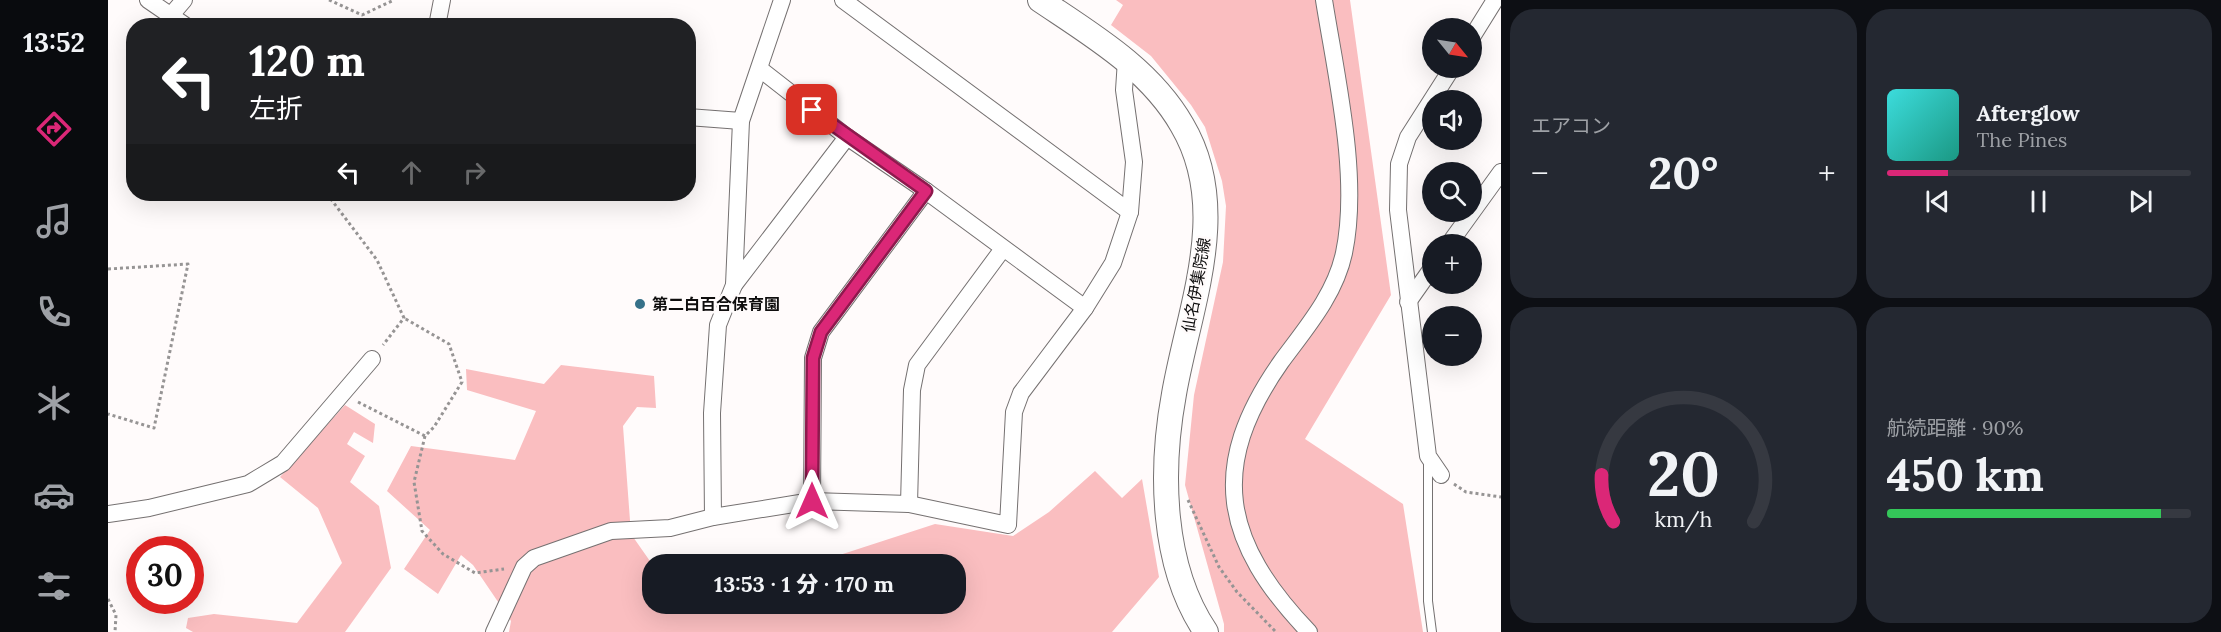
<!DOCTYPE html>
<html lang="ja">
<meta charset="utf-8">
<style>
:root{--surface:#171b24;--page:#242831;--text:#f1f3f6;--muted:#9ea1a6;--line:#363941;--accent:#db2777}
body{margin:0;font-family:Lora,"Noto Sans JP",serif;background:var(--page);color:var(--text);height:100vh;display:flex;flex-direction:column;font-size:22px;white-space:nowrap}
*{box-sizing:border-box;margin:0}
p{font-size:20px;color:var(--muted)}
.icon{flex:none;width:33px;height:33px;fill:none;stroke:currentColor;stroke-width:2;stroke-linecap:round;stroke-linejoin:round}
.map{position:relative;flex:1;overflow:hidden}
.sheet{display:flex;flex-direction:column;gap:9px;padding:9px;background:#0d0f14;width:720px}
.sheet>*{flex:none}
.top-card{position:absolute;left:18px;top:18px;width:570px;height:183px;border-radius:24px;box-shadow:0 6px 24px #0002;background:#202124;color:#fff;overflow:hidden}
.needle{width:39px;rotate:120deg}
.controls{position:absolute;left:1314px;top:18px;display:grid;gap:12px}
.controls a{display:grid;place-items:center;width:60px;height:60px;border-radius:50%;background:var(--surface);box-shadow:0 6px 24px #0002;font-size:30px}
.speed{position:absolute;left:18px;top:536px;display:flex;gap:12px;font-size:30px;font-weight:700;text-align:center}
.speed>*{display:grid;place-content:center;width:78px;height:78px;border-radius:50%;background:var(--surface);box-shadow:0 6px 24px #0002;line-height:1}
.speed .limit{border:9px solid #d22;background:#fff;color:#111}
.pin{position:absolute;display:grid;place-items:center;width:51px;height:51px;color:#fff;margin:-26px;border-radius:12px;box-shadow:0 3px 9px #0006}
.me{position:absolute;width:66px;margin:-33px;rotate:0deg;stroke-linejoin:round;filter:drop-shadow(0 0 4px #0008)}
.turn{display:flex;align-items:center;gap:21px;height:126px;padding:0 24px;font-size:27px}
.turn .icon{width:78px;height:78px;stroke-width:2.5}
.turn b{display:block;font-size:42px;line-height:51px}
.lanes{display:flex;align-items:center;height:57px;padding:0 24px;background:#0003;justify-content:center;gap:30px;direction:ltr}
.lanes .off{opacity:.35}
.big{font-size:45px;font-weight:800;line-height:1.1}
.sheet .card{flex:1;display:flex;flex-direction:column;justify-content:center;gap:9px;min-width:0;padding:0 21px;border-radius:24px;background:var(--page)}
.sheet .dial{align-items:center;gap:0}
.dial svg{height:156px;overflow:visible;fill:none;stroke:var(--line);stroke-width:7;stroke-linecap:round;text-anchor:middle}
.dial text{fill:var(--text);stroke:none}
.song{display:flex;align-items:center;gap:18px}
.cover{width:72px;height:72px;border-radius:9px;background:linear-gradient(135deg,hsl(180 70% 55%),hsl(170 70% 35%))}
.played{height:6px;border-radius:3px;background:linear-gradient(90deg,var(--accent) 20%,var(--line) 20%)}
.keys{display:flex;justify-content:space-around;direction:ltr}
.heat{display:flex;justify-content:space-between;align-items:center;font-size:33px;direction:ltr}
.charge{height:9px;border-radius:4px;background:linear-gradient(90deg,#34c759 90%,var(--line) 0)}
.sheet .tiles{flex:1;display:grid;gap:9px;grid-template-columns:repeat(2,1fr)}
.trip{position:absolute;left:534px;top:554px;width:324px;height:60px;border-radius:24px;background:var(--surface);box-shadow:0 6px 24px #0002;font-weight:800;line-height:60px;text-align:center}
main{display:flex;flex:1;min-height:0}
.tab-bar{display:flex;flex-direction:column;width:108px;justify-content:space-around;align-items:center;background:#090b0e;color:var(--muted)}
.tab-bar .icon{width:42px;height:42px}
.tab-bar .active{color:var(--accent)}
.tab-bar b{font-size:27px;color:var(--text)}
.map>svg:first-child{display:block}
.green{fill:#fabec0}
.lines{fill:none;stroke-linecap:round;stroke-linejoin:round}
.lane-casing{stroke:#757171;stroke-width:10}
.street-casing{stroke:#757171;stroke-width:18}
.secondary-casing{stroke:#757171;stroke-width:26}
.path{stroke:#969494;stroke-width:3;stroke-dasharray:3 3;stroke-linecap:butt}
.lane{stroke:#fff;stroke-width:8}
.street{stroke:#fff;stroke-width:16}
.secondary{stroke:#fff;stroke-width:24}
.route-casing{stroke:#8e194d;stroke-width:15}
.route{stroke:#db2777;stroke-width:10}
.poi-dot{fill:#367189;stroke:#fffbfb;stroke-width:2}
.labels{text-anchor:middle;stroke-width:5;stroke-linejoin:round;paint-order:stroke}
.street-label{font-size:16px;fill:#0f0e0e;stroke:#fffbfb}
.poi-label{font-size:16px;font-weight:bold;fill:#0f0e0e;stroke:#fffbfb;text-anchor:start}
</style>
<main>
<nav class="tab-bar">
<b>13:52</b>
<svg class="icon active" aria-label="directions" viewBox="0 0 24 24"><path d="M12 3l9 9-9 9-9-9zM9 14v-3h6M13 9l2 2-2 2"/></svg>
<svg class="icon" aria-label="music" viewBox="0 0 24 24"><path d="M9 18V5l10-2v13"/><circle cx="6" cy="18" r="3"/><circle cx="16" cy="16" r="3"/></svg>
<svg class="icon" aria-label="phone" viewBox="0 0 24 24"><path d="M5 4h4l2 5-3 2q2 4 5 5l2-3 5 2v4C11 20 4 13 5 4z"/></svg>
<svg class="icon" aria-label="climate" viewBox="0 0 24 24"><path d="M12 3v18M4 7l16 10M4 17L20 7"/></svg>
<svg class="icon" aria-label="car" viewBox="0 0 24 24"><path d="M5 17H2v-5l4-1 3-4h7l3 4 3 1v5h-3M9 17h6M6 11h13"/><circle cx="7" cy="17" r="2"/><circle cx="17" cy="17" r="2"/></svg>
<svg class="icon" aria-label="filters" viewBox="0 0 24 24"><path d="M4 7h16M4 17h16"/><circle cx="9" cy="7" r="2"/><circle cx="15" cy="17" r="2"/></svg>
</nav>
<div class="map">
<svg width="1393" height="632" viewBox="0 0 1393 632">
<rect width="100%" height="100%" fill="#fffbfb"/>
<g class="green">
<polygon points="1008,0 1242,0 1283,295 1197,439 1295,504 1315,632 1116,632 1116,624 1077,485 1086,395 1115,262 1118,206 1114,181 1097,127 1083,105 1043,56 1003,25 1015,5"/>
<polygon points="453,365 546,376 548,408 529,407 515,426 523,534 544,564 544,603 848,603 848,564 704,564 827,524 905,536 941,512 987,471 1014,498 1034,479 1051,577 1004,632 401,632 403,621 365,565 353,555 330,594 296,569 322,530 279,491 303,446 407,460 428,411 359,390 358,369 436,384"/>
<polygon points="237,405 267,424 265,443 246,432 239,444 257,456 242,482 271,506 283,568 237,632 85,632 78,628 80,618 106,614 189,623 234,563 210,508 172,477"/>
</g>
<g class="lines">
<g class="lane-casing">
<polyline id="lane" points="1320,460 1320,601 1324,632"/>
</g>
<g class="street-casing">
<g id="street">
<polyline points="40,0 78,26"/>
<polyline points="735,0 1022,212"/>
<polyline points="64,14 76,0"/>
<polyline points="329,26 334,0"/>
<polyline points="1364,37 1387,0"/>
<polyline points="652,69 739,137 818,191 977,308"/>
<polyline points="580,117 633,121"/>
<polyline points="1341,244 1393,172"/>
<polyline points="626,285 739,137"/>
<polyline points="1300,302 1324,268"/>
<polyline points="1333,475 1320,456 1290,210 1291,164 1300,137 1344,68"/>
<polyline points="704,501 705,358 713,332 818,191"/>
<polyline points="801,504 804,390 809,365 894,250"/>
<polyline points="0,514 41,508 140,484 175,463 264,359"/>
<polyline points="605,517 604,413 610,325 626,285 633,121 674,0"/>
<polyline points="386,632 416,567 426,558 503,531 562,528 605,517 704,501 801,504 900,525 906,412 913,393 977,308 1005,263 1022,212 1026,162 1016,90 1018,60"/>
<path d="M 1201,632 C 1115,542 1099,467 1173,362 C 1198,328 1227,295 1236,253 C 1252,177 1228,76 1216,0"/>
</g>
</g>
<g class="secondary-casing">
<path id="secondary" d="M 932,0 C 984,35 1042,69 1074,125 C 1124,209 1081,307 1066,394 C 1052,470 1053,566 1098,632"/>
</g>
<g class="path">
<polyline points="221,0 254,15 286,0"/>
<polyline points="219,194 269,260 296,318 275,345"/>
<polyline points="0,269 80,264 46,428 0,414"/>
<polyline points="250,402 317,436 326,427 354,382 341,344 296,318"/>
<polyline points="317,436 306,482 314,531 335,554 367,573 396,569"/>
<polyline points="1346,484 1358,492 1393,497"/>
<polyline points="1080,500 1111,567 1129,592 1168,632"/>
<polyline points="0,599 8,615 7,632"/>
</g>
<use href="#lane" class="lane"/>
<use href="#street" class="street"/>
<use href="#secondary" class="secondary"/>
</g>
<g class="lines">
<g class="route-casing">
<polyline id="route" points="704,110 818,191 713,332 705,358 704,501"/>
</g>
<use href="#route" class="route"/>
</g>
<circle class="poi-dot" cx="532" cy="304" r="6"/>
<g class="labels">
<g class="street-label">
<text transform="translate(1088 285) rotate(-80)" y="6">仙名伊集院線</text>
</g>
<g class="poi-label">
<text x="544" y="310">第二白百合保育園</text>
</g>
</g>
</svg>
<div class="controls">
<a><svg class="needle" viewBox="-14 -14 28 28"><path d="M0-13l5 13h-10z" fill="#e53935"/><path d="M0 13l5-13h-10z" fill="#9ea1a6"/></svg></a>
<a><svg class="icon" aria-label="sound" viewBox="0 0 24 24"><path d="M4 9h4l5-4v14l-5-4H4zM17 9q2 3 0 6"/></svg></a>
<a><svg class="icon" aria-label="search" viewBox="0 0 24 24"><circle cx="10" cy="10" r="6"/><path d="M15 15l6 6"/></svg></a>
<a>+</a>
<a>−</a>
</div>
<div class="speed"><div class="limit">30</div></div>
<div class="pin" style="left:704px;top:110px;background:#d93025"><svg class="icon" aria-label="arrive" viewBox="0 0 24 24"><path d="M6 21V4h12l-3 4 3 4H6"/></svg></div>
<svg class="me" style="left:704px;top:501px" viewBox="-20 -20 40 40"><path d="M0-17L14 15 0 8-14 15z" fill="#db2777" stroke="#fff" stroke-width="4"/></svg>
<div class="trip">13:53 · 1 分 · 170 m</div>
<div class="top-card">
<div class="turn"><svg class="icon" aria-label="left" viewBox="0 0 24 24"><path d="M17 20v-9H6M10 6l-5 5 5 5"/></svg><div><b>120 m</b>左折</div></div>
<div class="lanes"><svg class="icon" aria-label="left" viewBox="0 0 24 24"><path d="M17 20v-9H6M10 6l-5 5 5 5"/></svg><svg class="icon off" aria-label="ahead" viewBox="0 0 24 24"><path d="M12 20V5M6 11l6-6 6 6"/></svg><svg class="icon off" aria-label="right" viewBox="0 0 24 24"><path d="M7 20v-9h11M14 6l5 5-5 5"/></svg></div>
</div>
</div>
<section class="sheet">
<div class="tiles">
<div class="card"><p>エアコン</p>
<div class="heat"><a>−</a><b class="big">20°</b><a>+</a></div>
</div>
<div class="card">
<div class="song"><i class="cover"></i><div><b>Afterglow</b><p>The Pines</p></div></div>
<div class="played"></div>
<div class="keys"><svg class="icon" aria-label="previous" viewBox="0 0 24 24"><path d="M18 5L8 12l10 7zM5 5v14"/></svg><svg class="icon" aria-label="pause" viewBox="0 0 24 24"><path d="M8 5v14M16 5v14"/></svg><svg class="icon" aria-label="next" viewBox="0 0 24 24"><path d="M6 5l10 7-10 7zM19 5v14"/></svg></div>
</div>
<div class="card dial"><svg viewBox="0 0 100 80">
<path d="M14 69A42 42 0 1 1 86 69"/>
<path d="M14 69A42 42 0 0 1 8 45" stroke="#db2777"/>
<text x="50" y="56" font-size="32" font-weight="700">20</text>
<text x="50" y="72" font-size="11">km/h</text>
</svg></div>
<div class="card"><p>航続距離 · 90%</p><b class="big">450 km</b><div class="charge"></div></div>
</div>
</section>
</main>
